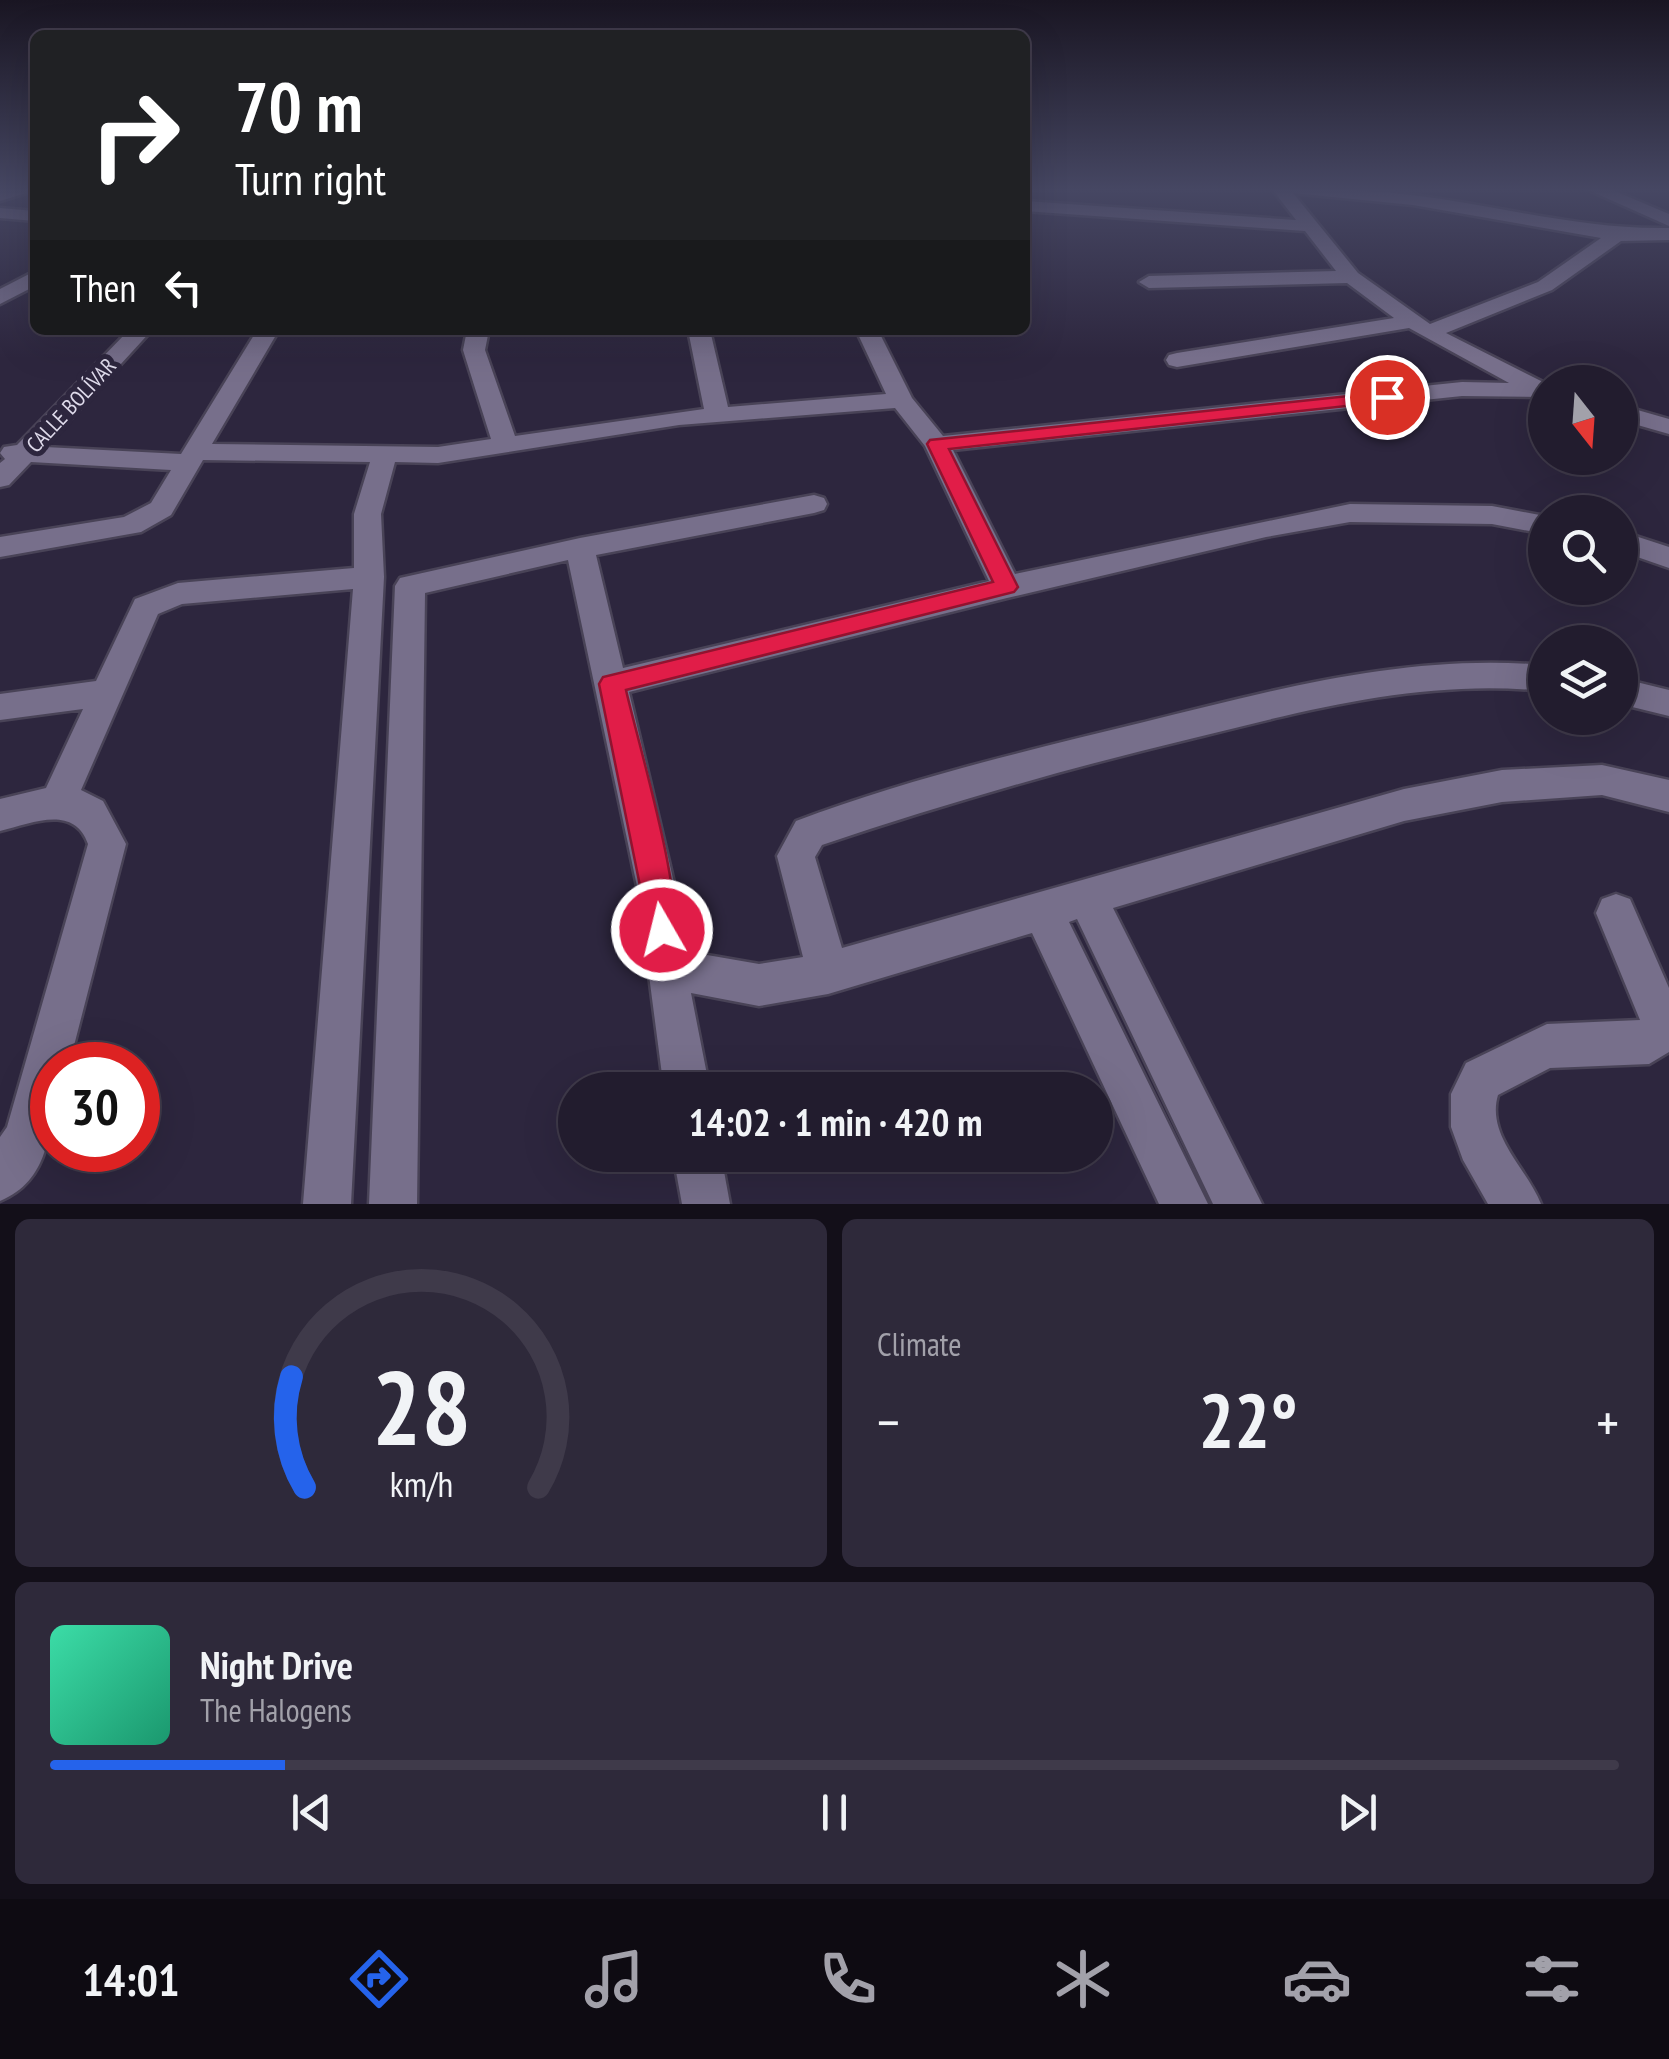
<!DOCTYPE html>
<meta charset="utf-8">
<style>
:root{--surface:#221c2e;--page:#2e293a;--text:#f1f3f6;--muted:#a2a1aa;--line:#3f3a4a;--accent:#2563eb}
body{margin:0;font-family:"PT Sans Narrow",sans-serif;background:var(--page);color:var(--text);height:100vh;display:flex;flex-direction:column;font-size:38px;white-space:nowrap}
*{box-sizing:border-box;margin:0}
p{font-size:32px;color:var(--muted)}
.icon{flex:none;width:55px;height:55px;fill:none;stroke:currentColor;stroke-width:2;stroke-linecap:round;stroke-linejoin:round}
.map{position:relative;height:1204px;overflow:hidden}
.side{display:flex;flex-direction:column;gap:15px;padding:15px;background:#130f19;flex:1}
.side>*{flex:none}
.top-card{position:absolute;left:30px;top:30px;width:1000px;height:305px;border-radius:15px;box-shadow:0 10px 40px #0002,0 0 0 2px var(--line);background:#202124;color:#fff;overflow:hidden}
.needle{width:65px;rotate:163deg}
.fabs{position:absolute;left:1528px;top:365px;display:grid;gap:20px}
.fabs a{display:grid;place-items:center;width:110px;height:110px;border-radius:50%;background:var(--surface);box-shadow:0 10px 40px #0002,0 0 0 2px var(--line);font-size:50px}
.speed{position:absolute;left:30px;top:1042px;display:flex;gap:20px;font-size:50px;font-weight:700;text-align:center}
.speed>*{display:grid;place-content:center;width:130px;height:130px;border-radius:50%;background:var(--surface);box-shadow:0 10px 40px #0002,0 0 0 2px var(--line);line-height:1}
.speed .limit{border:15px solid #d22;background:#fff;color:#111}
.pin{position:absolute;display:grid;place-items:center;width:85px;height:85px;color:#fff;margin:-42px;border:5px solid #fff;border-radius:50%;box-shadow:0 2px 10px #0007}
.me{position:absolute;width:110px;margin:-55px;rotate:352deg;stroke-linejoin:round;filter:drop-shadow(0 0 8px #0008)}
.turn{display:flex;align-items:center;gap:35px;height:210px;padding:0 40px;font-size:45px}
.turn .icon{width:130px;height:130px;stroke-width:2.5}
.turn b{display:block;font-size:70px;line-height:85px}
.then{display:flex;align-items:center;height:95px;padding:0 40px;background:#0003;gap:20px;font-size:38px}
.big{font-size:75px;font-weight:800;line-height:1.1}
.side .card{flex:1;display:flex;flex-direction:column;justify-content:center;gap:15px;min-width:0;padding:0 35px;border-radius:15px;background:var(--page)}
.side .dial{align-items:center;gap:0}
.dial svg{height:260px;overflow:visible;fill:none;stroke:var(--line);stroke-width:7;stroke-linecap:round;text-anchor:middle}
.dial text{fill:var(--text);stroke:none}
.song{display:flex;align-items:center;gap:30px}
.cover{width:120px;height:120px;border-radius:15px;background:linear-gradient(135deg,hsl(160 70% 55%),hsl(160 70% 35%))}
.played{height:10px;border-radius:5px;background:linear-gradient(90deg,var(--accent) 15%,var(--line) 15%)}
.keys{display:flex;justify-content:space-around;direction:ltr}
.heat{display:flex;justify-content:space-between;align-items:center;font-size:55px;direction:ltr}
.side .tiles{flex:1;display:grid;gap:15px;grid-template-columns:1fr 1fr}
.card:last-child{grid-column:span 2}
.trip{position:absolute;left:558px;top:1072px;width:555px;height:100px;border-radius:50px;background:var(--surface);box-shadow:0 10px 40px #0002,0 0 0 2px var(--line);font-weight:800;line-height:100px;text-align:center}
.dock{display:flex;height:160px;justify-content:space-around;align-items:center;background:#0e0b12;color:var(--muted)}
.dock .icon{width:70px;height:70px}
.dock .current{color:var(--accent)}
.dock b{font-size:45px;color:var(--text)}
.map>svg:first-child{display:block}
.lines{fill:none;stroke-linecap:round;stroke-linejoin:round}
.minor-casing{stroke:#494357;stroke-width:5}
.minor{fill:#776f8b;fill-rule:evenodd}
.route{fill:#e11d48;stroke:#92132f;stroke-width:2.5}
.labels{text-anchor:middle;stroke-width:10;stroke-linejoin:round;paint-order:stroke}
.far-street-label{font-size:22px;fill:#dedaea;stroke:#2d263e}
</style>
<div class="map">
<svg width="1669" height="1204" viewBox="0 0 1669 1204">
<rect width="100%" height="100%" fill="#2d263e"/>
<g class="lines">
<g class="minor-casing">
<g id="minor">
<polygon points="29,189 26,193 0,201 0,190"/>
<path d="M 1272,189 C 1319,189 1364,189 1411,195 C 1497,205 1581,230 1669,228 L 1669,240 L 1621,241 L 1552,290 L 1446,333 L 1545,383 L 1545,397 L 1462,396 L 953,450 L 1015,574 L 1350,504 L 1492,506 L 1545,516 L 1545,534 L 1492,524 L 1350,522 L 1266,537 L 1007,598 L 629,692 L 676,891 L 684,951 L 759,964 L 803,957 L 777,856 L 796,821 C 907,779 1025,751 1140,723 C 1273,690 1407,653 1545,665 L 1545,691 C 1424,679 1311,709 1194,738 C 1068,768 944,804 822,845 L 815,857 L 842,948 L 1404,789 L 1502,770 L 1602,765 L 1669,780 L 1669,812 L 1602,795 L 1502,802 L 1404,821 L 1113,908 L 1262,1204 L 1213,1204 L 1077,919 L 1069,922 L 1208,1204 L 1159,1204 L 1032,933 L 828,994 L 759,1006 L 691,993 L 710,1090 L 664,1090 L 638,891 L 568,560 L 425,593 L 417,1204 L 369,1204 L 395,586 L 400,578 L 580,538 L 814,495 L 824,498 L 827,504 L 824,510 L 814,513 L 596,555 L 623,668 L 989,581 L 925,446 L 895,408 L 679,425 L 438,463 L 395,462 L 381,514 L 384,577 L 351,1204 L 303,1204 L 353,589 L 182,604 L 158,614 L 81,790 L 103,801 L 126,844 L 69,1065 L 52,1065 C 52,1115 56,1178 0,1201 L 0,1137 L 7,1127 L 88,844 C 74,804 32,823 0,831 L 0,799 L 46,788 L 83,709 L 0,720 L 0,694 L 96,681 L 135,599 L 178,583 L 354,568 L 354,514 L 370,462 L 203,460 L 171,515 L 141,532 L 0,557 L 0,537 L 124,517 L 151,503 L 171,470 L 31,462 L 9,485 L 0,487 L 0,463 L 5,459 L 0,453 L 4,447 L 17,445 L 129,330 L 152,330 L 45,447 L 181,454 L 257,330 L 279,330 L 212,444 L 438,447 L 491,439 L 463,350 L 467,330 L 489,330 L 485,350 L 515,436 L 704,409 L 688,330 L 710,330 L 728,407 L 886,394 L 856,330 L 878,330 L 912,398 L 943,436 L 1462,382 L 1509,383 L 1409,328 L 1177,367 L 1169,365 L 1166,360 L 1169,355 L 1177,353 L 1394,318 L 1347,283 L 1149,288 L 1139,282 L 1149,276 L 1336,271 L 1305,231 L 1025,211 L 1025,201 L 1296,220 ZM 1293,193 L 1413,205 L 1601,238 L 1538,282 L 1430,324 L 1358,273 Z"/>
<polygon points="1586,189 1610,189 1669,214 1669,226"/>
<polygon points="0,208 35,211 35,221 0,218"/>
<polygon points="35,271 35,286 0,304 0,289"/>
<polygon points="1620,405 1669,419 1669,434 1620,420"/>
<polygon points="1620,531 1669,547 1669,568 1620,551"/>
<polygon points="1620,678 1669,690 1669,716 1620,704"/>
<path d="M 1616,894 L 1630,899 L 1669,988 L 1669,1052 L 1649,1064 L 1550,1068 L 1498,1095 C 1486,1136 1527,1168 1541,1204 L 1488,1204 L 1463,1160 L 1451,1127 L 1451,1094 L 1466,1063 L 1547,1024 L 1640,1020 L 1596,913 L 1602,899 Z"/>
<polygon points="673,1155 721,1155 730,1204 682,1204"/>
</g>
</g>
<use href="#minor" class="minor"/>
</g>
<linearGradient id="sky" x2="0" y2="1"><stop stop-color="#191522"/><stop offset="0.53" stop-color="#464763"/><stop offset="1" stop-color="#464763" stop-opacity="0"/></linearGradient>
<rect width="1669" height="358" fill="url(#sky)"/>
<path class="route" d="M 1387,392 L 1393,393 L 1393,401 L 949,449 L 1018,587 L 1014,592 L 626,690 C 636,735 687,906 672,940 L 662,945 L 651,940 L 599,684 L 603,677 L 993,582 L 927,444 L 930,440 Z"/>
<g class="labels">
<g class="far-street-label">
<text transform="translate(71 405) rotate(-47)" y="8">CALLE BOLÍVAR</text>
</g>
</g>
</svg>
<div class="fabs">
<a><svg class="needle" viewBox="-14 -14 28 28"><path d="M0-13l5 13h-10z" fill="#e53935"/><path d="M0 13l5-13h-10z" fill="#a2a1aa"/></svg></a>
<a><svg class="icon" aria-label="search" viewBox="0 0 24 24"><circle cx="10" cy="10" r="6"/><path d="M15 15l6 6"/></svg></a>
<a><svg class="icon" aria-label="layers" viewBox="0 0 24 24"><path d="M12 4l9 5-9 5-9-5zM3 14l9 5 9-5"/></svg></a>
</div>
<div class="speed"><div class="limit">30</div></div>
<div class="pin" style="left:1387px;top:397px;background:#d93025"><svg class="icon" aria-label="arrive" viewBox="0 0 24 24"><path d="M6 21V4h12l-3 4 3 4H6"/></svg></div>
<svg class="me" style="left:662px;top:930px" viewBox="-20 -20 40 40"><circle r="17" fill="#e11d48" stroke="#fff" stroke-width="3"/><path d="M0-11L8 9 0 5-8 9z" fill="#fff"/></svg>
<div class="trip">14:02 · 1 min · 420 m</div>
<div class="top-card">
<div class="turn"><svg class="icon" aria-label="right" viewBox="0 0 24 24"><path d="M7 20v-9h11M14 6l5 5-5 5"/></svg><div><b>70 m</b>Turn right</div></div>
<div class="then">Then<svg class="icon" aria-label="left" viewBox="0 0 24 24"><path d="M17 20v-9H6M10 6l-5 5 5 5"/></svg></div>
</div>
</div>
<section class="side">
<div class="tiles">
<div class="card dial"><svg viewBox="0 0 100 80">
<path d="M14 69A42 42 0 1 1 86 69"/>
<path d="M14 69A42 42 0 0 1 10 35" stroke="#2563eb"/>
<text x="50" y="56" font-size="32" font-weight="700">28</text>
<text x="50" y="72" font-size="11">km/h</text>
</svg></div>
<div class="card"><p>Climate</p>
<div class="heat"><a>−</a><b class="big">22°</b><a>+</a></div>
</div>
<div class="card">
<div class="song"><i class="cover"></i><div><b>Night Drive</b><p>The Halogens</p></div></div>
<div class="played"></div>
<div class="keys"><svg class="icon" aria-label="previous" viewBox="0 0 24 24"><path d="M18 5L8 12l10 7zM5 5v14"/></svg><svg class="icon" aria-label="pause" viewBox="0 0 24 24"><path d="M8 5v14M16 5v14"/></svg><svg class="icon" aria-label="next" viewBox="0 0 24 24"><path d="M6 5l10 7-10 7zM19 5v14"/></svg></div>
</div>
</div>
</section>
<nav class="dock">
<b>14:01</b>
<svg class="icon current" aria-label="directions" viewBox="0 0 24 24"><path d="M12 3l9 9-9 9-9-9zM9 14v-3h6M13 9l2 2-2 2"/></svg>
<svg class="icon" aria-label="music" viewBox="0 0 24 24"><path d="M9 18V5l10-2v13"/><circle cx="6" cy="18" r="3"/><circle cx="16" cy="16" r="3"/></svg>
<svg class="icon" aria-label="phone" viewBox="0 0 24 24"><path d="M5 4h4l2 5-3 2q2 4 5 5l2-3 5 2v4C11 20 4 13 5 4z"/></svg>
<svg class="icon" aria-label="climate" viewBox="0 0 24 24"><path d="M12 3v18M4 7l16 10M4 17L20 7"/></svg>
<svg class="icon" aria-label="car" viewBox="0 0 24 24"><path d="M5 17H2v-5l4-1 3-4h7l3 4 3 1v5h-3M9 17h6M6 11h13"/><circle cx="7" cy="17" r="2"/><circle cx="17" cy="17" r="2"/></svg>
<svg class="icon" aria-label="filters" viewBox="0 0 24 24"><path d="M4 7h16M4 17h16"/><circle cx="9" cy="7" r="2"/><circle cx="15" cy="17" r="2"/></svg>
</nav>
